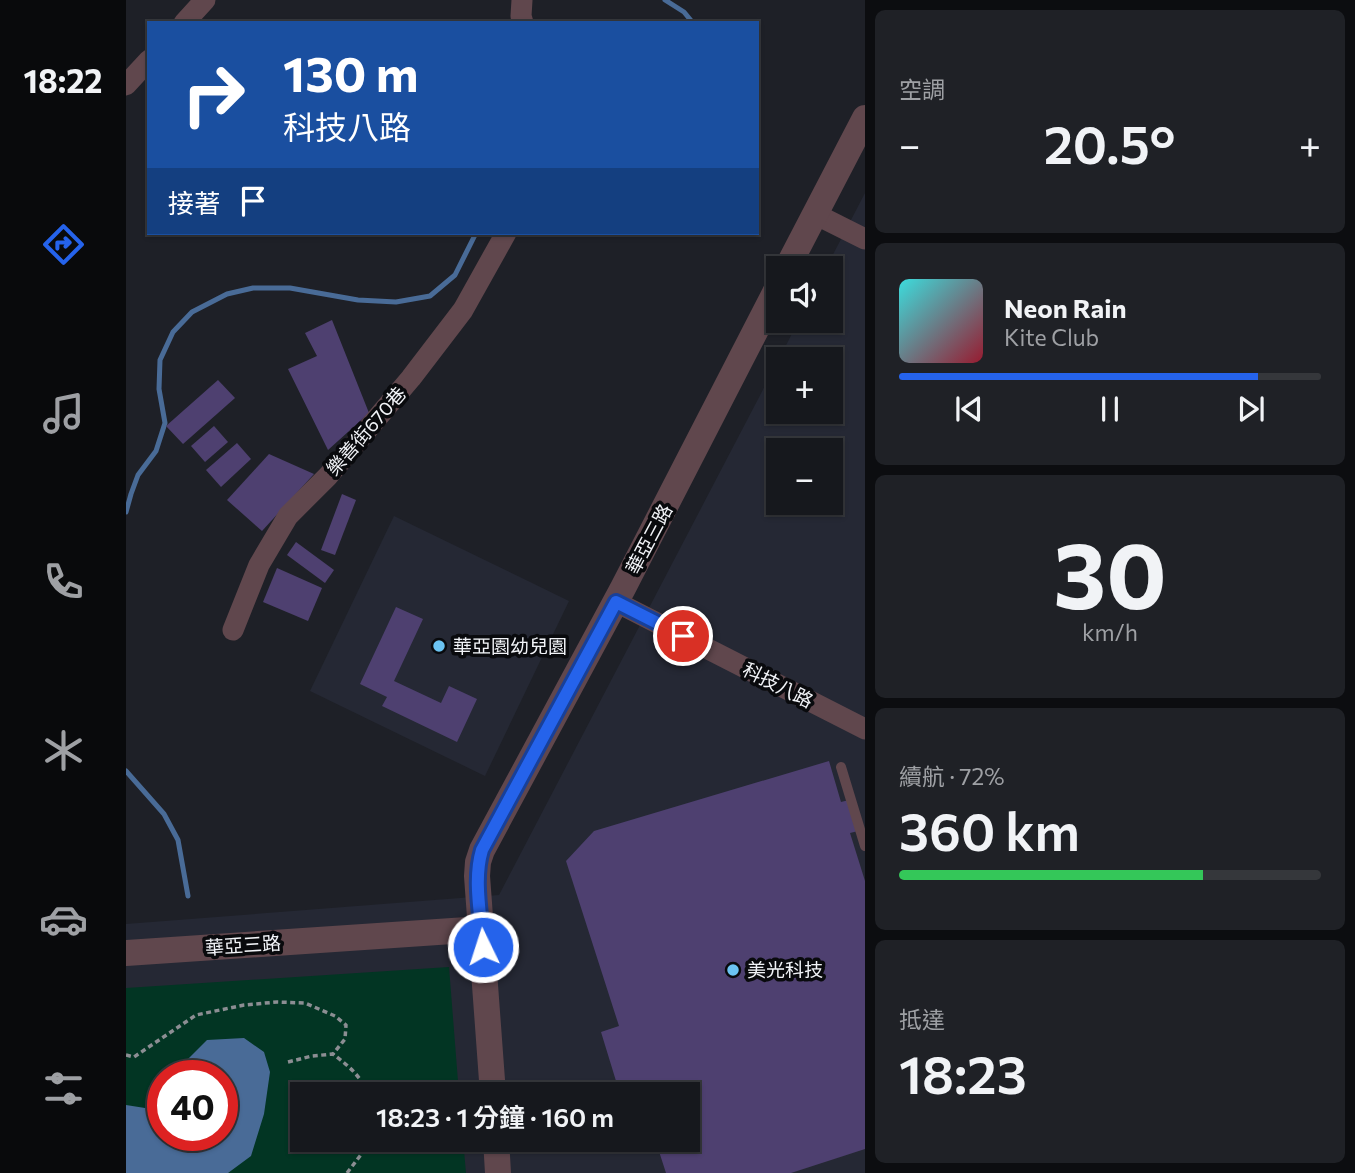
<!DOCTYPE html>
<html lang="zh-TW">
<meta charset="utf-8">
<style>
:root{--surface:#16181d;--page:#1f2126;--text:#f1f3f6;--muted:#9ea0a4;--line:#35373b;--accent:#2563eb}
body{margin:0;font-family:Commissioner,"Noto Sans TC",sans-serif;background:var(--page);color:var(--text);height:100vh;display:flex;flex-direction:column;font-size:26px;white-space:nowrap}
*{box-sizing:border-box;margin:0}
p{font-size:23px;color:var(--muted)}
.icon{flex:none;width:38px;height:38px;fill:none;stroke:currentColor;stroke-width:2;stroke-linecap:round;stroke-linejoin:round}
.map{position:relative;flex:1;overflow:hidden}
.sheet{display:flex;flex-direction:column;gap:10px;padding:10px;background:#0c0d10;width:490px}
.sheet>*{flex:none}
.top-card{position:absolute;left:21px;top:21px;width:612px;height:214px;border-radius:0px;box-shadow:0 2px 5px #0004,0 0 0 2px var(--line);background:#1a4fa0;color:#fff;overflow:hidden}
.fabs{position:absolute;left:640px;top:256px;display:grid;gap:14px}
.fabs a{display:grid;place-items:center;width:77px;height:77px;border-radius:0px;background:var(--surface);box-shadow:0 2px 5px #0004,0 0 0 2px var(--line);font-size:35px}
.speed{position:absolute;left:21px;top:1060px;display:flex;gap:14px;font-size:35px;font-weight:700;text-align:center}
.speed>*{display:grid;place-content:center;width:91px;height:91px;border-radius:50%;background:var(--surface);box-shadow:0 2px 5px #0004,0 0 0 2px var(--line);line-height:1}
.speed .limit{border:10px solid #d22;background:#fff;color:#111}
.pin{position:absolute;display:grid;place-items:center;width:60px;height:60px;color:#fff;margin:-30px;border:4px solid #fff;border-radius:50%;box-shadow:0 2px 7px #0007}
.me{position:absolute;width:77px;margin:-38px;rotate:356deg;stroke-linejoin:round;filter:drop-shadow(0 0 5px #0008)}
.turn{display:flex;align-items:center;gap:24px;height:147px;padding:0 21px;font-size:32px}
.turn .icon{width:91px;height:91px;stroke-width:2.5}
.turn b{display:block;font-size:49px;line-height:60px}
.then{display:flex;align-items:center;height:66px;padding:0 21px;background:#0003;gap:14px;font-size:26px}
.big{font-size:52px;font-weight:600;line-height:1.1}
.sheet .tile{flex:1;display:flex;flex-direction:column;justify-content:center;gap:10px;min-width:0;padding:0 24px;border-radius:10px;background:var(--page)}
.sheet .dial{align-items:center;gap:0}
.dial b{font-size:91px;line-height:1}
.song{display:flex;align-items:center;gap:21px}
.cover{width:84px;height:84px;border-radius:10px;background:linear-gradient(135deg,hsl(180 70% 55%),hsl(350 70% 35%))}
.played{height:7px;border-radius:4px;background:linear-gradient(90deg,var(--accent) 85%,var(--line) 85%)}
.keys{display:flex;justify-content:space-around;direction:ltr}
.heat{display:flex;justify-content:space-between;align-items:center;font-size:38px;direction:ltr}
.charge{height:10px;border-radius:5px;background:linear-gradient(90deg,#34c759 72%,var(--line) 0)}
.trip{position:absolute;left:164px;top:1082px;width:410px;height:70px;border-radius:0px;background:var(--surface);box-shadow:0 2px 5px #0004,0 0 0 2px var(--line);font-weight:600;line-height:70px;text-align:center}
main{display:flex;flex:1;min-height:0}
.dock{display:flex;flex-direction:column;width:126px;justify-content:space-around;align-items:center;background:#090a0c;color:var(--muted)}
.dock .icon{width:49px;height:49px}
.dock .active{color:var(--accent)}
.dock b{font-size:32px;color:var(--text)}
.map>svg:first-child{display:block}
.built{fill:#252834;fill-rule:evenodd}
.green{fill:#023523;fill-rule:evenodd}
.water{fill:#496b97}
.lines{fill:none;stroke-linecap:round;stroke-linejoin:round}
.stream{stroke:#496b97;stroke-width:5}
.building{fill:#4e4070}
.path{stroke:#8c8e93;stroke-width:3.5;stroke-dasharray:5 3.5;stroke-linecap:butt}
.service{stroke:#60474d;stroke-width:10}
.minor{stroke:#60474d;stroke-width:21}
.tertiary{stroke:#60474d;stroke-width:26}
.route-casing{stroke:#184099;stroke-width:18}
.route{stroke:#2563eb;stroke-width:12}
.poi-dot{fill:#6bc3f2;stroke:#090a0d;stroke-width:2.5}
.labels{text-anchor:middle;stroke-width:7;stroke-linejoin:round;paint-order:stroke}
.street-label{font-size:19px;fill:#f2f4f8;stroke:#090a0d}
.poi-label{font-size:19px;fill:#f2f4f8;stroke:#090a0d;text-anchor:start}
</style>
<main>
<nav class="dock">
<b>18:22</b>
<svg class="icon active" aria-label="directions" viewBox="0 0 24 24"><path d="M12 3l9 9-9 9-9-9zM9 14v-3h6M13 9l2 2-2 2"/></svg>
<svg class="icon" aria-label="music" viewBox="0 0 24 24"><path d="M9 18V5l10-2v13"/><circle cx="6" cy="18" r="3"/><circle cx="16" cy="16" r="3"/></svg>
<svg class="icon" aria-label="phone" viewBox="0 0 24 24"><path d="M5 4h4l2 5-3 2q2 4 5 5l2-3 5 2v4C11 20 4 13 5 4z"/></svg>
<svg class="icon" aria-label="climate" viewBox="0 0 24 24"><path d="M12 3v18M4 7l16 10M4 17L20 7"/></svg>
<svg class="icon" aria-label="car" viewBox="0 0 24 24"><path d="M5 17H2v-5l4-1 3-4h7l3 4 3 1v5h-3M9 17h6M6 11h13"/><circle cx="7" cy="17" r="2"/><circle cx="17" cy="17" r="2"/></svg>
<svg class="icon" aria-label="filters" viewBox="0 0 24 24"><path d="M4 7h16M4 17h16"/><circle cx="9" cy="7" r="2"/><circle cx="15" cy="17" r="2"/></svg>
</nav>
<div class="map">
<svg width="739" height="1173" viewBox="0 0 739 1173">
<rect width="100%" height="100%" fill="#1e2027"/>
<g class="built">
<path d="M 739,193 L 739,1173 L 0,1173 L 0,924 L 373,895 L 653,359 L 653,411 L 705,411 L 705,359 L 653,359 L 673,320 L 705,320 L 705,268 L 700,268 ZM 653,450 L 705,450 L 705,502 L 653,502 ZM 37,1076 L 96,1076 L 96,1136 L 37,1136 ZM 177,1094 L 562,1094 L 562,1139 L 177,1139 Z"/>
<polygon points="268,516 443,601 359,776 184,691"/>
</g>
<path class="green" d="M 323,967 L 333,1094 L 177,1094 L 177,1139 L 337,1139 L 340,1173 L 0,1173 L 0,988 ZM 37,1076 L 96,1076 L 96,1136 L 37,1136 Z"/>
<polygon class="water" points="118,1038 138,1052 144,1072 138,1114 125,1156 102,1173 0,1173 0,1105 19,1108 37,1094 37,1136 96,1136 96,1076 48,1076 53,1068 81,1040"/>
<g class="lines">
<g class="stream">
<polyline points="539,0 558,12 567,23"/>
<polyline points="0,512 5,494 12,475 30,451 39,423 33,389 34,360 47,332 66,312 101,294 127,288 164,288 232,300 270,302 304,296 329,275 350,233"/>
<polyline points="0,771 38,814 52,840 62,896"/>
</g>
</g>
<g class="building">
<polygon points="206,320 243,413 202,450 162,369 191,356 179,333"/>
<polygon points="92,380 109,398 57,444 40,426"/>
<polygon points="88,426 102,442 79,462 65,446"/>
<polygon points="111,443 125,459 95,487 80,470"/>
<polygon points="143,454 188,474 136,531 101,500"/>
<polygon points="216,494 230,500 209,555 195,550"/>
<polygon points="170,542 208,570 199,583 161,555"/>
<polygon points="151,568 196,588 182,621 137,602"/>
<polygon points="270,607 297,619 268,681 315,703 323,686 351,699 331,742 256,706 261,697 234,684"/>
<polygon points="703,761 715,802 723,800 732,831 724,833 739,881 739,1149 665,1173 540,1173 529,1139 562,1139 562,1094 494,1094 475,1032 493,1026 440,861 468,831"/>
</g>
<g class="lines">
<g class="path">
<polyline points="0,1055 8,1057 70,1015 118,1005 151,1002 179,1003 209,1016 220,1025 219,1039 207,1054"/>
<path d="M 162,1062 L 186,1056 L 207,1054 C 221,1065 236,1076 241,1094"/>
<polyline points="221,1173 240,1148 242,1139"/>
</g>
<polyline class="service" points="715,767 739,846"/>
<g class="minor">
<polyline points="396,0 395,16 397,23"/>
<polyline points="58,23 79,0"/>
<polyline points="0,85 23,60"/>
<polyline points="689,214 739,239"/>
<polyline points="490,602 739,729"/>
<polyline points="107,630 133,565 162,516 202,476 285,378 337,310 380,233"/>
</g>
<g class="tertiary">
<polyline points="661,268 739,118"/>
<polyline points="0,953 356,929"/>
<polyline points="367,1094 351,876 352,862 356,850 497,588 653,285"/>
<polyline points="370,1139 372,1173"/>
</g>
</g>
<g class="lines">
<g class="route-casing">
<path id="route" d="M 357,947 C 355,915 347,880 356,850 L 490,602 L 557,636"/>
</g>
<use href="#route" class="route"/>
</g>
<g class="poi-dot">
<circle cx="313" cy="646" r="7"/>
<circle cx="607" cy="970" r="7"/>
</g>
<g class="labels">
<g class="street-label">
<text transform="translate(240 431) rotate(-49)" y="7">樂善街670巷</text>
<text transform="translate(523 539) rotate(-62)" y="7">華亞三路</text>
<text transform="translate(652 685) rotate(27)" y="7">科技八路</text>
<text transform="translate(117 945) rotate(-4)" y="7">華亞三路</text>
</g>
<g class="poi-label">
<text x="327" y="653">華亞園幼兒園</text>
<text x="621" y="977">美光科技</text>
</g>
</g>
</svg>
<div class="fabs">
<a><svg class="icon" aria-label="sound" viewBox="0 0 24 24"><path d="M4 9h4l5-4v14l-5-4H4zM17 9q2 3 0 6"/></svg></a>
<a>+</a>
<a>−</a>
</div>
<div class="speed"><div class="limit">40</div></div>
<div class="pin" style="left:557px;top:636px;background:#d93025"><svg class="icon" aria-label="arrive" viewBox="0 0 24 24"><path d="M6 21V4h12l-3 4 3 4H6"/></svg></div>
<svg class="me" style="left:357px;top:947px" viewBox="-20 -20 40 40"><circle r="17" fill="#2563eb" stroke="#fff" stroke-width="3"/><path d="M0-11L8 9 0 5-8 9z" fill="#fff"/></svg>
<div class="trip">18:23 · 1 分鐘 · 160 m</div>
<div class="top-card">
<div class="turn"><svg class="icon" aria-label="right" viewBox="0 0 24 24"><path d="M7 20v-9h11M14 6l5 5-5 5"/></svg><div><b>130 m</b>科技八路</div></div>
<div class="then">接著<svg class="icon" aria-label="arrive" viewBox="0 0 24 24"><path d="M6 21V4h12l-3 4 3 4H6"/></svg></div>
</div>
</div>
<section class="sheet">
<div class="tile"><p>空調</p>
<div class="heat"><a>−</a><b class="big">20.5°</b><a>+</a></div>
</div>
<div class="tile">
<div class="song"><i class="cover"></i><div><b>Neon Rain</b><p>Kite Club</p></div></div>
<div class="played"></div>
<div class="keys"><svg class="icon" aria-label="previous" viewBox="0 0 24 24"><path d="M18 5L8 12l10 7zM5 5v14"/></svg><svg class="icon" aria-label="pause" viewBox="0 0 24 24"><path d="M8 5v14M16 5v14"/></svg><svg class="icon" aria-label="next" viewBox="0 0 24 24"><path d="M6 5l10 7-10 7zM19 5v14"/></svg></div>
</div>
<div class="tile dial"><b>30</b><p>km/h</p></div>
<div class="tile"><p>續航 · 72%</p><b class="big">360 km</b><div class="charge"></div></div>
<div class="tile"><p>抵達</p><b class="big">18:23</b></div>
</section>
</main>
